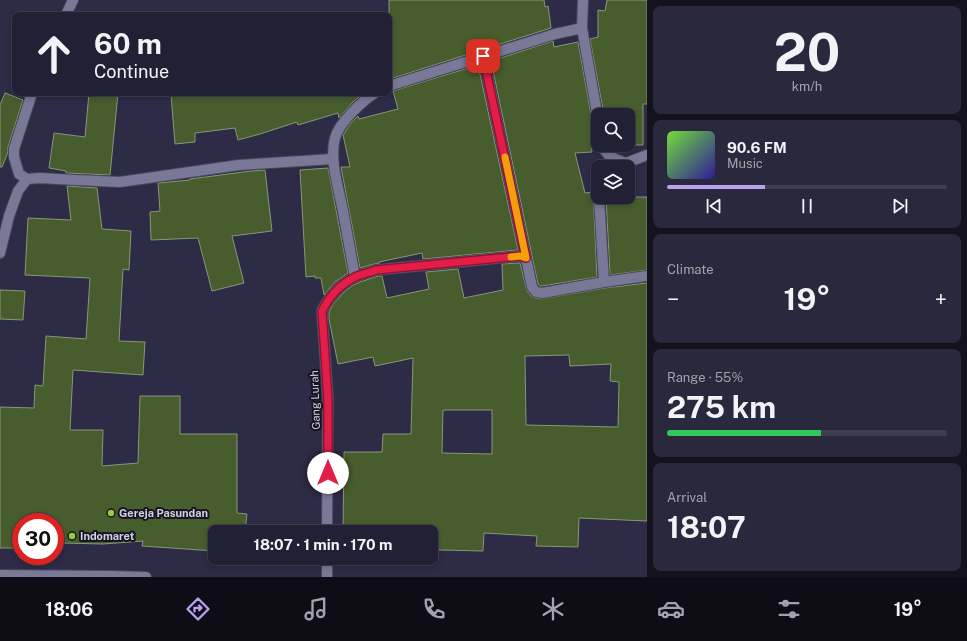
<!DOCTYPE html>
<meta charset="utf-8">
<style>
:root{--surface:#222034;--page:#2a283c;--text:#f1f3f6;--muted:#a2a3ac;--line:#3f3e4f;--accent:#bca0f2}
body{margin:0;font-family:"Public Sans",sans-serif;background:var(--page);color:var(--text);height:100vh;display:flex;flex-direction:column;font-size:15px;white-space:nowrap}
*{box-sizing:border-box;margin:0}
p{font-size:13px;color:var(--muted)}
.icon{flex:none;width:22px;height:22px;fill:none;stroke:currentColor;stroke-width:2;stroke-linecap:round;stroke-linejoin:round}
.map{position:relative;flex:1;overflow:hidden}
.sheet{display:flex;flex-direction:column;gap:6px;padding:6px;background:#13121d;width:320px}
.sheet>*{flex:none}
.banner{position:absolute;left:12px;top:12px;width:380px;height:84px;border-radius:8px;box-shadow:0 2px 6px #0003,0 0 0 1px var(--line);background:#222034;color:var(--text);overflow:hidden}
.buttons{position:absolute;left:591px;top:108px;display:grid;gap:8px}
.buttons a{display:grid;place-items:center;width:44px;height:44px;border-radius:8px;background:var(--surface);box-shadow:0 2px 6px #0003,0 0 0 1px var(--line);font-size:20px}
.speed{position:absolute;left:12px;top:513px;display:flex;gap:8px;font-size:20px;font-weight:700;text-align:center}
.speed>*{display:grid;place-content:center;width:52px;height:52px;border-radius:50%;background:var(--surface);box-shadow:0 2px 6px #0003,0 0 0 1px var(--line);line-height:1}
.speed .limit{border:6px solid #d22;background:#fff;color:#111}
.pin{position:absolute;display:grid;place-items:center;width:34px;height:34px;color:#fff;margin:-17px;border-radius:8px;box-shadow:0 2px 6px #0006}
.me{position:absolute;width:44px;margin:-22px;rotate:0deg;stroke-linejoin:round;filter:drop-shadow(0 0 3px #0008)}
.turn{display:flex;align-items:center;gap:14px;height:84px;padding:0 16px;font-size:18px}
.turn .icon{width:52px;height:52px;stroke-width:2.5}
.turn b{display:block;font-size:28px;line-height:34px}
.big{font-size:30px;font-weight:700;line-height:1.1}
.sheet .widget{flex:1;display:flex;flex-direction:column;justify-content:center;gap:6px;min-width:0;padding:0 14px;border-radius:8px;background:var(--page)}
.sheet .dial{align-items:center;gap:0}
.dial b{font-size:52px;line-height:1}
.song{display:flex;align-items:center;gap:12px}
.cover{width:48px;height:48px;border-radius:6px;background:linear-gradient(135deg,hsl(100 70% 55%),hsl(250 70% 35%))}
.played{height:4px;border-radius:2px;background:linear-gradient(90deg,var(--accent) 35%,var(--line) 35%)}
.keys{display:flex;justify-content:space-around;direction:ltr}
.heat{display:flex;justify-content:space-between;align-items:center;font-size:22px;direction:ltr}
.charge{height:6px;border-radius:3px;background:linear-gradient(90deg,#34c759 55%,var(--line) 0)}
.trip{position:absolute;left:208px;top:525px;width:230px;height:40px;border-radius:8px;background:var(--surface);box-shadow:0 2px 6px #0003,0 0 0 1px var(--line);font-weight:700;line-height:40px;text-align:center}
.dock{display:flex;height:64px;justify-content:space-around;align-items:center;background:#0e0d15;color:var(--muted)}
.dock .icon{width:28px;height:28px}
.dock .active{color:var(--accent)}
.dock b{font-size:18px;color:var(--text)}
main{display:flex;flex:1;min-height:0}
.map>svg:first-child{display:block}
.building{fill:#475d2d;stroke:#889778;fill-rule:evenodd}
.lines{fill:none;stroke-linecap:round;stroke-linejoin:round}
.street-casing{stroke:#4a485e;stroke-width:12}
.secondary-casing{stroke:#4a485e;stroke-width:12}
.street{stroke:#7a7897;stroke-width:10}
.secondary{stroke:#7a7897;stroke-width:10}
.route-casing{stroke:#92132f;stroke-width:10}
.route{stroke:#e11d48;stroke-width:7}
.slow{stroke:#f59e0b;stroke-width:7}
.poi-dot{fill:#93cc3d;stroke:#161521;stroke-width:1.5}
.labels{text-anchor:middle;stroke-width:4;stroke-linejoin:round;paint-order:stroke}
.street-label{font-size:11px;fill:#d0d0e1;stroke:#161521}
.poi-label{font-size:11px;font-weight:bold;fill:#d0d0e1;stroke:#161521;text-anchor:start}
</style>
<main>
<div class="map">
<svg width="647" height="577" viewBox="0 0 647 577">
<rect width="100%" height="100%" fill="#2d2b45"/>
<g class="building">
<polygon points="389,0 544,0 545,7 548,6 551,28 390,79 389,75"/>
<polygon points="607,0 647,0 647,104 643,104 643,145 610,145 628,145 628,115 604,115 590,39 598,37 598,10 605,11"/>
<polygon points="553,41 554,47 578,42 592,120 593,123 598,125 598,141 597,145 591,145 592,152 575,153 585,193 593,192 597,277 542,286 540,286 538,284 491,61"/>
<polygon points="478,65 518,250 423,259 422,253 379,262 380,263 374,264 360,268 341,167 350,167 343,135 351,123 358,116 359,119 398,109 393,91"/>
<polygon points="5,93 23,100 8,147 8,152 2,167 0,167 0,105"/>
<polygon points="89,93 118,93 110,175 66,173 66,171 49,168 54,133 85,137"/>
<polygon points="197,93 364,93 353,102 339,118 338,113 298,125 297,122 260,134 238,140 235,128 195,133 195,142 175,144 171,95"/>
<polygon points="328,168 348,273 335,282 324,295 321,278 315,278 315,276 306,277 300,170"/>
<polygon points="265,170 272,231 232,236 244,283 212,291 198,238 151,240 150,212 160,211 158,183 190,180 190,179 251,171"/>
<polygon points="67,186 97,188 102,229 131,231 129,270 123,269 119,341 145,342 143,375 73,370 70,430 103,430 102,466 138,463 140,396 180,396 180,434 237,434 237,513 247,514 245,532 215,532 215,551 142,546 143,541 103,544 62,543 62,537 55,537 55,522 21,522 20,548 0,548 0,407 34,408 35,385 43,386 46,336 86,339 90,278 25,275 28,218 71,220"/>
<polygon points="606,197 647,197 647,270 610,275"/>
<path d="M 519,263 L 520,263 L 527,291 L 531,296 L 535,298 L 541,299 L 605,288 L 647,283 L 647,521 L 579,518 L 578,547 L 536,546 L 537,536 L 484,533 L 483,551 L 441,550 L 431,549 L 431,532 L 343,532 L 344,452 L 382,452 L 383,434 L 411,434 L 413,358 L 375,366 L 373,357 L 338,364 L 329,319 L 329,312 L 333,304 L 344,292 L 353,285 L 360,282 L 378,276 L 382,276 L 387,298 L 429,289 L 426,272 L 458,269 L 464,298 L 503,290 L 502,264 ZM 569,355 L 570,366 L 611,364 L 610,381 L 619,382 L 618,427 L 526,425 L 525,356 ZM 443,410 L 492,410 L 492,454 L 442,453 Z"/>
<polygon points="0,290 25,291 23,320 0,319"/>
</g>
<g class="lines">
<g class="street-casing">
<g id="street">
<polyline points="66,15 73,0"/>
<polyline points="582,28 598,119"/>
<polyline points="483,56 526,258"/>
<polyline points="389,86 555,34 582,28 583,0"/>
<polyline points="32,93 14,149 14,157 19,174 27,179 40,178 75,180 120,182 239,165 333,159"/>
<path d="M 603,145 C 606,157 615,159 626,163"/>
<polyline points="621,166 626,163 647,155"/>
<polyline points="599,197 604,282"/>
<polyline points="0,253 9,216 18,191 27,179"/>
<path d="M 355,277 C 351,255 347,233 343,211 C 339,190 329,159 335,138 C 339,123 362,101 375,93"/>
<path d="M 327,532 L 328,400 L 322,311 C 329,297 340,284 355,277 C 361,274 369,273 376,270 L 520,256 L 526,258 L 532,287 L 536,292 L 542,293 L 604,282 L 647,276"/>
<polyline points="327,577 327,558"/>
</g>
</g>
<g class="secondary-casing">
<polyline id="secondary" points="0,575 111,576 146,577"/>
</g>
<use href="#street" class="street"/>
<use href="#secondary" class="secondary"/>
</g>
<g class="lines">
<g class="route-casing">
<path id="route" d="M 328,473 L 328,400 L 322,311 C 329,297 341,284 355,277 C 361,274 369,273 376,270 L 520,256 L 526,258 L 483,56"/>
</g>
<use href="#route" class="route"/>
<polyline class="slow" points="505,157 526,258 520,256 511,257"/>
</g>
<g class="poi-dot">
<circle cx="111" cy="513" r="4"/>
<circle cx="72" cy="536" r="4"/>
</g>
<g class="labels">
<g class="street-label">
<text transform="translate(315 400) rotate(-92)" y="4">Gang Lurah</text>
</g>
<g class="poi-label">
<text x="119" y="517">Gereja Pasundan</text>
<text x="80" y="540">Indomaret</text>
</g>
</g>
</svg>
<div class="buttons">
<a><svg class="icon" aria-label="search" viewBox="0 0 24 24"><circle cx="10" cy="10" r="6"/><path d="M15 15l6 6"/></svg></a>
<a><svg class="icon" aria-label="layers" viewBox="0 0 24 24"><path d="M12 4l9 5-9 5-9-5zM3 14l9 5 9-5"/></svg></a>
</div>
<div class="speed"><div class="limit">30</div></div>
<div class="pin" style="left:483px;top:56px;background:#d93025"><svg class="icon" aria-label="arrive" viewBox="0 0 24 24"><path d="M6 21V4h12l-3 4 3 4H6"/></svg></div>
<svg class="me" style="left:328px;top:473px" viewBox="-20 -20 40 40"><circle r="19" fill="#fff"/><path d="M0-13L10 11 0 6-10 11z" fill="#e11d48"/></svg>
<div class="trip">18:07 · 1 min · 170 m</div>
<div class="banner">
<div class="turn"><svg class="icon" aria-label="ahead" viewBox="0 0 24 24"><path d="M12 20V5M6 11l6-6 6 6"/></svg><div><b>60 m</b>Continue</div></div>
</div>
</div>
<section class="sheet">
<div class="widget dial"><b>20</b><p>km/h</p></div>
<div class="widget">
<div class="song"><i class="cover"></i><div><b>90.6 FM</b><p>Music</p></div></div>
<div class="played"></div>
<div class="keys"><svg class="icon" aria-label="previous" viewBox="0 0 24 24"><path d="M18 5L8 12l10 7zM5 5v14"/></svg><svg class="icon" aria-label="pause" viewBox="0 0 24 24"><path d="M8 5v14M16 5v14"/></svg><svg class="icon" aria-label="next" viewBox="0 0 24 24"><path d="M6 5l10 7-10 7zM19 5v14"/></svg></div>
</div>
<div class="widget"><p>Climate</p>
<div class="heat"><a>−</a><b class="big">19°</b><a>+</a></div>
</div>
<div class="widget"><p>Range · 55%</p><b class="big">275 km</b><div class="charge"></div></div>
<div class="widget"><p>Arrival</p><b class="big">18:07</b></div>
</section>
</main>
<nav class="dock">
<b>18:06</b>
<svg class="icon active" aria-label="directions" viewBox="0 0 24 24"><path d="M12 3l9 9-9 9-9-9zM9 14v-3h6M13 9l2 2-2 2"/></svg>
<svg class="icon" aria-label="music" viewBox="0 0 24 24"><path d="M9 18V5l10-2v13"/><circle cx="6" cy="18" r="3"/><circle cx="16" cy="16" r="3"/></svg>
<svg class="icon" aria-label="phone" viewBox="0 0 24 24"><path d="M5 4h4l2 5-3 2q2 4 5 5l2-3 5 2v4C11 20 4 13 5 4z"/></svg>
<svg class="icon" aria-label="climate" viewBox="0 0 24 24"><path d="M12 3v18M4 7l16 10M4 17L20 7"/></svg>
<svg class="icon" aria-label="car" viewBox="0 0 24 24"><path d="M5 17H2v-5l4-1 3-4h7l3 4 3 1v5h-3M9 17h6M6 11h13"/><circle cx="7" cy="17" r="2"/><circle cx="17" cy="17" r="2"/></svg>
<svg class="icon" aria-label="filters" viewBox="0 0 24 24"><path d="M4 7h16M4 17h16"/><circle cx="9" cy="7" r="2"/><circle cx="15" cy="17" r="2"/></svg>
<b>19°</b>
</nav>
